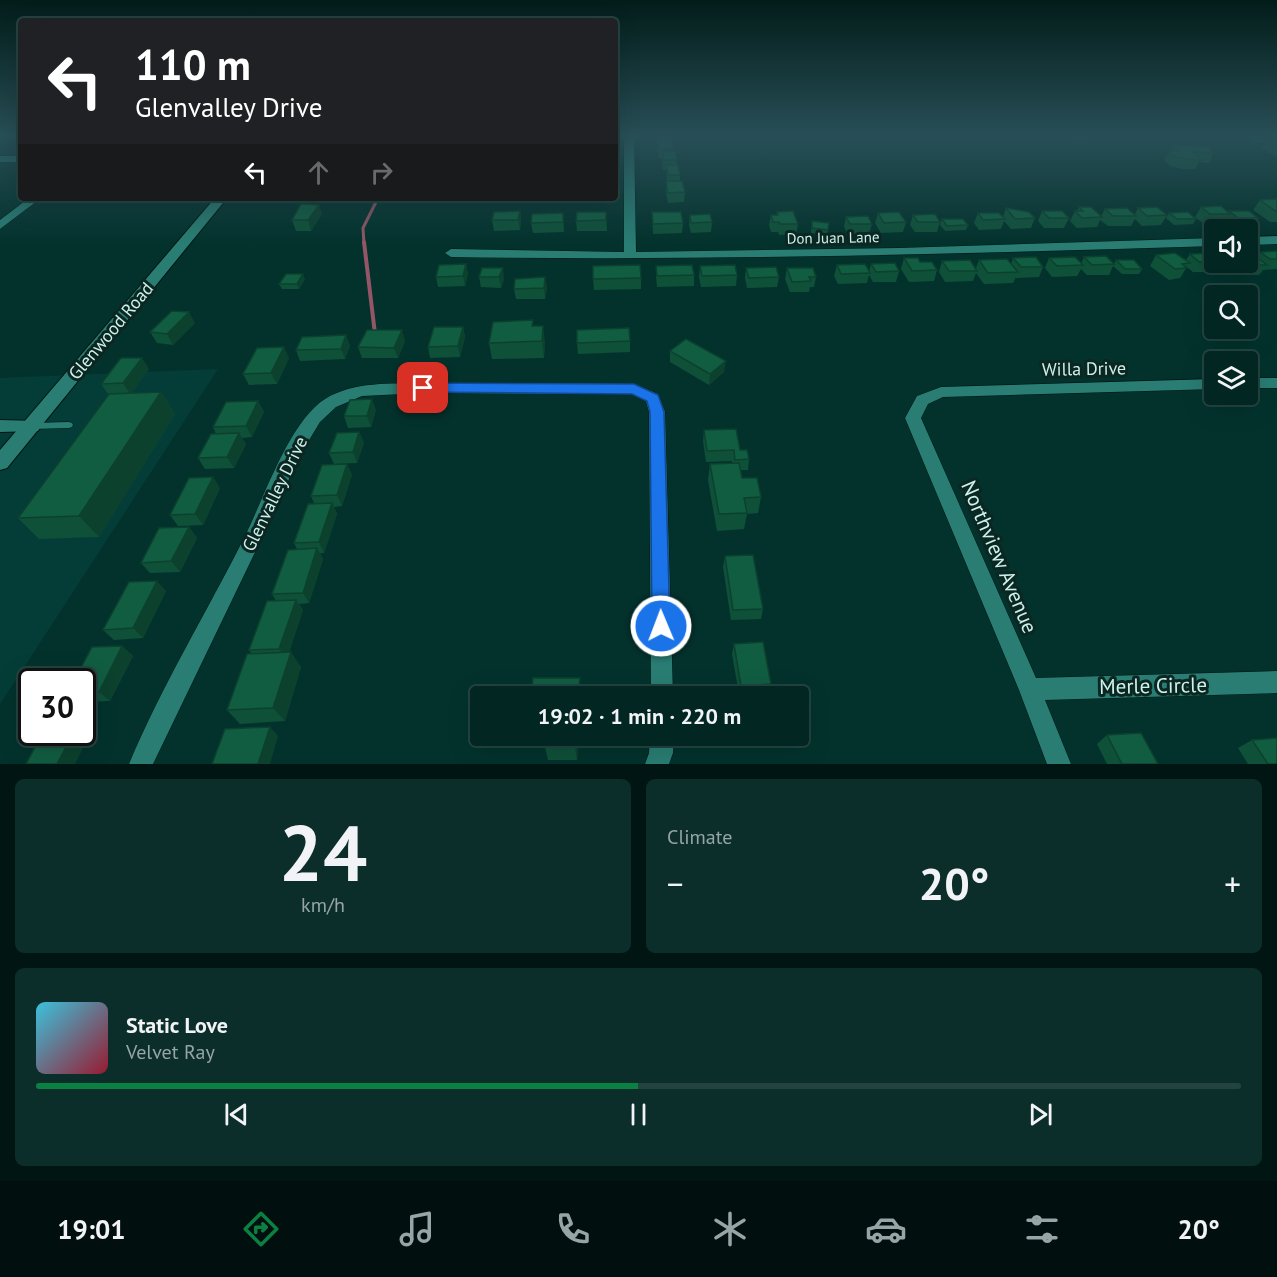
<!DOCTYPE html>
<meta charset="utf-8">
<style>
:root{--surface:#022622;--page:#0c2e2a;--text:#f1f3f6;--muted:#96a5a5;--line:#234340;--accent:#0b8043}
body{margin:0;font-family:"PT Sans",sans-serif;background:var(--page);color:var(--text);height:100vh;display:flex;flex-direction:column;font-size:22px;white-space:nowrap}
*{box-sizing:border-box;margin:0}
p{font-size:20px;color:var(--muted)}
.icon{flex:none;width:33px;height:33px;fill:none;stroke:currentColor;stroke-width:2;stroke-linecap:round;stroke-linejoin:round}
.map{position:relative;height:764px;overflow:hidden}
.side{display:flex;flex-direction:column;gap:15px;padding:15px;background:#011513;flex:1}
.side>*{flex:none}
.banner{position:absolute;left:18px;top:18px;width:600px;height:183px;border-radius:6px;box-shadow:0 6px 24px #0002,0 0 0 2px var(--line);background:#202124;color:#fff;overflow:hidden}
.controls{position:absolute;left:1204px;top:219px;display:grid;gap:12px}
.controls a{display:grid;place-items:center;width:54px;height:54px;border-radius:6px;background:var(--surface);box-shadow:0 6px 24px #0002,0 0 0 2px var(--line);font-size:30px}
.speed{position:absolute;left:18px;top:668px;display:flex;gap:12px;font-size:30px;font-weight:700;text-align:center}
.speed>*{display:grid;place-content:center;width:78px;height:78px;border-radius:50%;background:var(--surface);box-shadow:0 6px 24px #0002,0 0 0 2px var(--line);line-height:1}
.speed .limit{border:3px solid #111;border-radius:9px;background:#fff;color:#111}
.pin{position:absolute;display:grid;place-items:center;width:51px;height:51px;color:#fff;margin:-26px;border-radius:12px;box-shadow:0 3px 9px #0006}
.me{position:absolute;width:66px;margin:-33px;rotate:359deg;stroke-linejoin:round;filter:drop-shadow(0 0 4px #0008)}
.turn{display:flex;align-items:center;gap:21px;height:126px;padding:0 18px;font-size:27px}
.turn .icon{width:78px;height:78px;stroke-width:2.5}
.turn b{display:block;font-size:42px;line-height:51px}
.lanes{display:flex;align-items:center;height:57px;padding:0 18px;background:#0003;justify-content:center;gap:30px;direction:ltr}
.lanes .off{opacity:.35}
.big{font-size:45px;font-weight:800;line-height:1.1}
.side .card{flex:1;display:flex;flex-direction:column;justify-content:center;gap:9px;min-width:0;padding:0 21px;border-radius:9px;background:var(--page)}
.side .dial{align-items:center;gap:0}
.dial b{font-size:78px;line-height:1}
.song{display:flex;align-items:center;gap:18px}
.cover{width:72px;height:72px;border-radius:9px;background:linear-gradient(135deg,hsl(190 70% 55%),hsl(350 70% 35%))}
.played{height:6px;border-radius:3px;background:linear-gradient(90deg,var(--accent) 50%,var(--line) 50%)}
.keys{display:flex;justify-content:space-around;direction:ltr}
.heat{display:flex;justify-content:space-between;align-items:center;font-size:33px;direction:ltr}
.side .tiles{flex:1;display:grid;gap:15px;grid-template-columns:1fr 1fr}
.card:last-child{grid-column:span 2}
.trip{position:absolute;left:470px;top:686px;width:339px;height:60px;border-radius:6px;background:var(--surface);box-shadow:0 6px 24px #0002,0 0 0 2px var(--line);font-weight:800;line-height:60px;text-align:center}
.tabs{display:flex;height:96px;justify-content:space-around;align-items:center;background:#010f0e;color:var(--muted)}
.tabs .icon{width:42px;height:42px}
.tabs .on{color:var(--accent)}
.tabs b{font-size:27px;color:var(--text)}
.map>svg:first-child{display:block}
.built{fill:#043d37}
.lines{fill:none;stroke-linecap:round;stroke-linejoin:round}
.stream-far1{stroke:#945566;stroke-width:3}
.stream{stroke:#945566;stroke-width:4}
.service-casing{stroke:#001714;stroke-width:1}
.minor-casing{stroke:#001714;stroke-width:1}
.tertiary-casing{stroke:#001714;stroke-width:2}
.secondary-casing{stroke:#001714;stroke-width:2}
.service{fill:#297d73;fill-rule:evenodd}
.minor{fill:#297d73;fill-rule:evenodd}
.tertiary{fill:#297d73;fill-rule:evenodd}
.secondary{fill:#297d73;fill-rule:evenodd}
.wall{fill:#0f5039}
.shaded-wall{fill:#0c412e}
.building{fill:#115d42;stroke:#0c412e;stroke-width:1.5}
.route{fill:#1a73e8;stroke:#114b97;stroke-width:1.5}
.labels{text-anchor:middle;stroke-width:6;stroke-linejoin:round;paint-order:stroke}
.far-street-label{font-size:15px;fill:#ccf2ec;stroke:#0c2622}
.street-label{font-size:18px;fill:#ccf2ec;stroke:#0c2622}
.near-street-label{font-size:21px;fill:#ccf2ec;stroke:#0c2622}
</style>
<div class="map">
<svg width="1277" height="764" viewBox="0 0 1277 764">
<rect width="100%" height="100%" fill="#03322d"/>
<polygon class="built" points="218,369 0,704 0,378"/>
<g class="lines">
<polyline class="stream-far1" points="364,244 363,228 378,198"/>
<polyline class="stream" points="364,242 375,334"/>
<g class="service-casing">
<polygon id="service" points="69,422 72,423 73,425 72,427 69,428 32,429 29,428 28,426 29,424 32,423"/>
</g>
<g class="minor-casing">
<g id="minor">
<path d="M 624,136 L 634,136 L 636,252 L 899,248 L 1215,238 L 1215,246 C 960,254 706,261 451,257 L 445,253 L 451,249 L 624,252 Z"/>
<rect x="0" y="156" width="21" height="6"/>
<polygon points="29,198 41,198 0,229 0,220"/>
<polygon points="1277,236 1277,244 1248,245 1248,237"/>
<rect x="1248" y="378" width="29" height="10"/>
<polygon points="1215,379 1215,389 943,397 928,404 921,418 1036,678 1277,671 1277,693 1045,700 1071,764 1047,764 1019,690 905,418 917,396 941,387"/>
<path d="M 423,383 L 634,384 L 658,394 L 665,412 L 673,696 L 651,696 L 649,412 L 646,401 L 632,394 L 423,393 L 362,396 L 336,407 L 320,422 L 300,455 L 261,540 L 153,764 L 129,764 C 162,685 207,612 245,536 C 264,498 289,422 325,399 C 354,381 391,384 423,383 Z"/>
<polygon points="650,735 674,735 673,753 669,764 645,764 649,753"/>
</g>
</g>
<g class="tertiary-casing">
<polygon id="tertiary" points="0,420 38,421 41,426 38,431 0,432"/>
</g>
<g class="secondary-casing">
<polygon id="secondary" points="215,198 227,198 7,468 0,470 0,450"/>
</g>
<use href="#service" class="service"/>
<use href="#minor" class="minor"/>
<use href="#tertiary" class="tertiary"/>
<use href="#secondary" class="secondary"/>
</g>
<g class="wall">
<polygon points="657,136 672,136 673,151 677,160 677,165 680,175 680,181 685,192 684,202 668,203 666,191 667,181 666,170 663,170 662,158 659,158 657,148"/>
<polygon points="1072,136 1091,136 1090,139 1076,140"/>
<polygon points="1245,136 1272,136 1270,138 1277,138 1277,157 1261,148 1265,142 1255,143"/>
<polygon points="1174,146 1214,153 1209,163 1199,162 1195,169 1183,169 1170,166 1164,160 1169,151 1171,151"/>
<polygon points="585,198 601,198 600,202 585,202"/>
<polygon points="1277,199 1277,222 1270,222 1253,210 1260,200"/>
<polygon points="1079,207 1101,216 1105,209 1135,214 1138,208 1167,215 1161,225 1142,226 1135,219 1131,226 1108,226 1100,220 1097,227 1077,228 1070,221 1075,211 1077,211"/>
<polygon points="1201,207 1229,212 1229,211 1258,218 1255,223 1235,223 1228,218 1224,224 1204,224 1195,217"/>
<polygon points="1006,208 1035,218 1031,228 1011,229 1004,221 1001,229 979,230 974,223 978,213 1003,217"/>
<polygon points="520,211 521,221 520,230 494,231 492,220"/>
<polygon points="1042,211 1069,218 1064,228 1044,228 1038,221"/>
<polygon points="606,212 607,231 577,231 576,221"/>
<polygon points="652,212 683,223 682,233 653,234"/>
<polygon points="777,212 798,224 796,234 779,235 778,232 771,232 769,225 771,215 777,215"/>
<polygon points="563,213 564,232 533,233 531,223"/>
<polygon points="878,213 906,222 903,232 881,233 875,223"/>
<polygon points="1169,213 1196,219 1193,224 1174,225 1166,218"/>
<polygon points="322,214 311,231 296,231 292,220"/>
<polygon points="690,215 712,222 711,232 691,233 689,225"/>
<polygon points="913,215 940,222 937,232 915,232 910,225"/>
<polygon points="846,217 872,224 869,234 848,234 844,227"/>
<polygon points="942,219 968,225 966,230 945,231 940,225"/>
<polygon points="812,221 828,230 827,235 811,233"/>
<polygon points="1248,251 1256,257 1260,252 1277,251 1277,269 1263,270 1259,275 1249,275 1243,271 1225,271 1219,265 1214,272 1193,272 1187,267 1180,278 1169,280 1150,266 1156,255 1186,260 1190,254 1215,256 1215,262 1248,262"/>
<polygon points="1084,257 1114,264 1116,260 1142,269 1139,274 1122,274 1113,266 1109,275 1087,275 1081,269 1077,276 1052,277 1045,268 1049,258 1081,264"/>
<polygon points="904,258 920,262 937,270 934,281 909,282 901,269"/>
<polygon points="1013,258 1043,267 1039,277 1016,278 1016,277 1013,283 984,284 976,273 973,281 945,282 939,272 942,261 976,268 979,260 1011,264"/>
<polygon points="466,264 468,274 465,286 438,287 436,277"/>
<polygon points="871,264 899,271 896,282 873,282 869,275 867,283 838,284 834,276 837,265 869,272"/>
<polygon points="656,266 694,275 694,286 657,287 656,276"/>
<polygon points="700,266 737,275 736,286 701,287 699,277"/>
<polygon points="482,268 504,279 501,288 481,287 479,277"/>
<polygon points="746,268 779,277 777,287 747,288 745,278"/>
<polygon points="787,268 816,277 814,287 810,287 809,292 790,292 785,279"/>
<polygon points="545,277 547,288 545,299 516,299 514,289"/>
<polygon points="641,278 641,289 594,290 593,279"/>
<polygon points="305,279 299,289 282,289 279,284"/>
<polygon points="533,320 533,326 545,342 544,358 492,359 489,343"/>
<polygon points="195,323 173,345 157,343 150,332"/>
<polygon points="463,327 465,337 460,357 430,358 428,347"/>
<polygon points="346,335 350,346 345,359 300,361 296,350"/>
<polygon points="405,341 398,358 362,358 358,347"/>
<polygon points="630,341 630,352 578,354 577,343"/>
<polygon points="670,351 724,372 709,385 670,362"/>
<polygon points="289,358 277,384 249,385 243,374"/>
<polygon points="149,369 131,393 161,392 175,414 99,537 39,539 18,518 109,395 101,384"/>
<polygon points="258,401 264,412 252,437 242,438 246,444 234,468 205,469 198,458 216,434 213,427"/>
<polygon points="376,410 371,427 348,428 344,416"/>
<polygon points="704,430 740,450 749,459 748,470 740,470 742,478 761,497 758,513 747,514 744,529 717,531 708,480 710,464 732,463 732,461 706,462 703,441"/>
<polygon points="359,432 364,443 357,463 334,464 329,453"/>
<polygon points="347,464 352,475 342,506 334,507 337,514 324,553 320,553 323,559 309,603 299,604 303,610 289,652 301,667 285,721 240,724 227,710 252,654 249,650 276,601 272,594 297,549 294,543 314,503 311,496"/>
<polygon points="220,488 203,525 178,526 170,515"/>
<polygon points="189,527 197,538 180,572 150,573 141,563"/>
<polygon points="725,556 763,609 761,619 731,620 723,567"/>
<polygon points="166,591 143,638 114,640 103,630"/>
<polygon points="734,644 771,684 768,694 739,695 732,654"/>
<polygon points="122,646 133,656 110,701 82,702 82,681"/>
<polygon points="579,735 577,760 548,760 545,747"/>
<polygon points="1107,735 1158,764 1107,764 1097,744"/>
<polygon points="1252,740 1277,764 1248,764 1238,748"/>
</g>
<g class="shaded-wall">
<polygon points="319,205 322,214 311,231 308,220"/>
<polygon points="520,211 521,221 520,230 518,220"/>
<polygon points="466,264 468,274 465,286 463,276"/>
<polygon points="503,268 504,279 501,288 499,277"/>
<polygon points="303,274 305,279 299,289 297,284"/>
<polygon points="545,277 547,288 545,299 544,288"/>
<polygon points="189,312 195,323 173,345 167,334"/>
<polygon points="543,326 545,342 544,358 542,341"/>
<polygon points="463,327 465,337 460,357 458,346"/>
<polygon points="402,330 405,341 398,358 394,348"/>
<polygon points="346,335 350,346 345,359 341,349"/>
<polygon points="284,347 289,358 277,384 271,373"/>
<polygon points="142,358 149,369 130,394 123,383"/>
<polygon points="726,361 724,372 709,385 710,374"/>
<polygon points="161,392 175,414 99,537 79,516"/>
<polygon points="372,399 376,410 371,427 367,416"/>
<polygon points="258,401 264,412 252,437 246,426"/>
<polygon points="359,432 364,443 357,463 353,452"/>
<polygon points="239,433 246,444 234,468 227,457"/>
<polygon points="347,464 352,475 342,506 337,495"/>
<polygon points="213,477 220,488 203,525 195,514"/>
<polygon points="332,503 337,514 324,553 319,542"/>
<polygon points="189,527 197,538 180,572 171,561"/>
<polygon points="317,548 323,559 309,603 303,593"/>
<polygon points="157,581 166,591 143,638 133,628"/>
<polygon points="296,600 303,610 287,659 279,649"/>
<polygon points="122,646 133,656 110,701 99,692"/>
<polygon points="291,652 301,667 285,721 273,708"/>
<polygon points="580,678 581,692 581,696 578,696"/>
<polygon points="270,727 278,736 270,764 258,764"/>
<polygon points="82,729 90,734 75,764 57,764 74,732 82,732"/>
<polygon points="576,735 579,735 577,760 575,747"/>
</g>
<g class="building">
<polygon points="671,138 673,148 659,149 658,139"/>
<polygon points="1277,138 1277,144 1267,139"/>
<polygon points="1174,146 1208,147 1214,153 1193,152 1201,160 1188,159 1175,157 1169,151 1180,151"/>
<polygon points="662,151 675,151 677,160 664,160"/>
<polygon points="666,165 678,165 680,175 668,175"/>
<polygon points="666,181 682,181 685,192 668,193"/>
<polygon points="1277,199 1277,212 1260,200"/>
<polygon points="301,204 319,205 308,220 292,220"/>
<polygon points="1221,206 1230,214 1210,214 1201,207"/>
<polygon points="1079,207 1091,207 1102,217 1082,218 1075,211 1083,211"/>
<polygon points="1157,207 1167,215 1147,216 1138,208"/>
<polygon points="1006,208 1029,212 1035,218 1015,219"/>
<polygon points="1127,208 1136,216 1113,216 1105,209"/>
<polygon points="520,211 518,220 492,220 494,212"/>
<polygon points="793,211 798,224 780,224 779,222 773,222 771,215 778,215 777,212"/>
<polygon points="1042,211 1062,211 1069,218 1049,218"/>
<polygon points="1229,211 1249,211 1258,218 1238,218"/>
<polygon points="577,212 606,212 606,220 576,221"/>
<polygon points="652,212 681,212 683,223 653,224"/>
<polygon points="899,212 906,222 884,223 878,213"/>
<polygon points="1188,212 1196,219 1177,219 1169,213"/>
<polygon points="563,213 563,222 531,223 532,214"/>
<polygon points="978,213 999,213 1005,219 983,220"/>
<polygon points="710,214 712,222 691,223 690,215"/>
<polygon points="935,214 940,222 918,222 913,215"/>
<polygon points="868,216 872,224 850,224 846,217"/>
<polygon points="942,219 963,219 968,225 947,226"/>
<polygon points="812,221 829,223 828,230 812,228"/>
<polygon points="1248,251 1249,251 1267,265 1256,265 1250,260 1248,260"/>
<polygon points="1277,251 1277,259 1270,259 1260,252"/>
<polygon points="1175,253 1190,263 1182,264 1187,268 1175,269 1156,255"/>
<polygon points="1211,253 1215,256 1215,261 1199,262 1190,254"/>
<polygon points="1106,256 1114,264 1092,265 1084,257"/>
<polygon points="1036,257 1043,267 1021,267 1013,258"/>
<polygon points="1075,257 1083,265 1057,266 1049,258"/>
<polygon points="904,258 918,258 920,262 932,262 937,270 912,271"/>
<polygon points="1007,259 1018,272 988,273 979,260"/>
<polygon points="970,260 977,271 949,271 942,261"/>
<polygon points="1116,260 1134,260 1142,269 1125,269"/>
<polygon points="895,263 899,271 876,272 871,264"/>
<polygon points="466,264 463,276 436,277 439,265"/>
<polygon points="865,264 870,273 841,274 837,265"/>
<polygon points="640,265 641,278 593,279 593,266"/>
<polygon points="692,265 694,275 657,276 656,266"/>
<polygon points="735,265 737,275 702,276 700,266"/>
<polygon points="776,267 779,277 749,278 746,268"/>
<polygon points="482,268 503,268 499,277 479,277"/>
<polygon points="787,268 813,268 816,277 809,277 811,281 792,282"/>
<polygon points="286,274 303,274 297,284 279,284"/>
<polygon points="545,277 544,288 514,289 515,279"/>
<polygon points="172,311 189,312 167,334 150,332"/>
<polygon points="533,320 532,326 543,326 542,341 489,343 493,322"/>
<polygon points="434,327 463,327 458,346 428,347"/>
<polygon points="629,328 630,341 577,343 577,330"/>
<polygon points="367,330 402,330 394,348 358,347"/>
<polygon points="346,335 341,349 296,350 302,337"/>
<polygon points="686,339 726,361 710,374 670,351"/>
<polygon points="284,347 271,373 243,374 257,348"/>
<polygon points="121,358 142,358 123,383 101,384"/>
<polygon points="161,392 79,516 18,518 109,394"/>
<polygon points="372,399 367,416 344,416 350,400"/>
<polygon points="258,401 246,426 213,427 226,402"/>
<polygon points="736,429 740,450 747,450 749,459 735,460 734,450 707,451 704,430"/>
<polygon points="359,432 353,452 329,453 337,433"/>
<polygon points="239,433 227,457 198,458 211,434"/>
<polygon points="739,463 742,478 757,478 761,497 744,498 747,513 719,514 710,464"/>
<polygon points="347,464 337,495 311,496 322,465"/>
<polygon points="213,477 195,514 170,515 189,478"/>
<polygon points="332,503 319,542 294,543 308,504"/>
<polygon points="189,527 171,561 141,563 159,528"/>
<polygon points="317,548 303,593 272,594 288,550"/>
<polygon points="753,555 763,609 733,610 725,556"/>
<polygon points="157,581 133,628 103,630 129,582"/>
<polygon points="296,600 279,649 249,650 267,601"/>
<polygon points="763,642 771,684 741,686 734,644"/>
<polygon points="122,646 99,692 82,693 82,681 74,681 92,647"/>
<polygon points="291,652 273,708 227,710 247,654"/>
<polygon points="533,678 580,678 578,696 531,696"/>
<polygon points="270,727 258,764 212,764 225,729"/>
<polygon points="43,732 74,732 57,764 26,764"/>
<polygon points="1141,733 1158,764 1122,764 1107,735"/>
<polygon points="546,735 576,735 575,747 545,747"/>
<polygon points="1277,738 1277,764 1268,764 1252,740"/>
</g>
<linearGradient id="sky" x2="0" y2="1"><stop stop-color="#021c19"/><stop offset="0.56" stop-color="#284f57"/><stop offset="1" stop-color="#284f57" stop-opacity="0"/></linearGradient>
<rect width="1277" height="243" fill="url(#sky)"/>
<polygon class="route" points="423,383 634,384 658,395 664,412 670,626 668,632 661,635 654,632 652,626 650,412 647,401 632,394 423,392 416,388"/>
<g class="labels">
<g class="far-street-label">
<text transform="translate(833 238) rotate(-1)" y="5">Don Juan Lane</text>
</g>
<g class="street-label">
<text transform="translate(111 331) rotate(-50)" y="6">Glenwood Road</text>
<text transform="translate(1084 369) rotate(-1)" y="6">Willa Drive</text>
<text transform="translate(275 494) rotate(-64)" y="6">Glenvalley Drive</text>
</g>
<g class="near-street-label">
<text transform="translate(999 557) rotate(67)" y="7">Northview Avenue</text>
<text transform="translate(1153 686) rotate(-1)" y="7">Merle Circle</text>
</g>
</g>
</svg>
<div class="controls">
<a><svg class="icon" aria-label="sound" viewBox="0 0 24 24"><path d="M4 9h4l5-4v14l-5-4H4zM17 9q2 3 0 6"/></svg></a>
<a><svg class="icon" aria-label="search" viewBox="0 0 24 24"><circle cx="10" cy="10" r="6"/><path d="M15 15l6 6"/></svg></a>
<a><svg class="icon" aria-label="layers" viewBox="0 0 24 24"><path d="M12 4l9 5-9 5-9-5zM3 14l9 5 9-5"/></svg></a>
</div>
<div class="speed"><div class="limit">30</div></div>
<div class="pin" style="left:423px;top:388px;background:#d93025"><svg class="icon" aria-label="arrive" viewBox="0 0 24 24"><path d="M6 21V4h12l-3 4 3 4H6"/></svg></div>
<svg class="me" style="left:661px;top:626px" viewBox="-20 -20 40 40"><circle r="17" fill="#1a73e8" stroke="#fff" stroke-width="3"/><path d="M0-11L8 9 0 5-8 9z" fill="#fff"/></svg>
<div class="trip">19:02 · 1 min · 220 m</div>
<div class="banner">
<div class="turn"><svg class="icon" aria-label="left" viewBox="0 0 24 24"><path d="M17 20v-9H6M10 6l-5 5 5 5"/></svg><div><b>110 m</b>Glenvalley Drive</div></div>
<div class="lanes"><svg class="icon" aria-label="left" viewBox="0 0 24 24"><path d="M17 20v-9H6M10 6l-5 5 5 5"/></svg><svg class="icon off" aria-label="ahead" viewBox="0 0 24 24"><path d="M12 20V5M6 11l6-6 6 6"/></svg><svg class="icon off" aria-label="right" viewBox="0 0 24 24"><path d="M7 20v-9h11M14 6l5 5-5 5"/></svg></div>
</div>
</div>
<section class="side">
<div class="tiles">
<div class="card dial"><b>24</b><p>km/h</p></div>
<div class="card"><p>Climate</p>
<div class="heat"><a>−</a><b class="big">20°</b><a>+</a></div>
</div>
<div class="card">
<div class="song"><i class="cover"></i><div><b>Static Love</b><p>Velvet Ray</p></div></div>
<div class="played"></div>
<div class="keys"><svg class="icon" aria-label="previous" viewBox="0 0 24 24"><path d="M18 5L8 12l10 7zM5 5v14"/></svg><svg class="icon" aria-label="pause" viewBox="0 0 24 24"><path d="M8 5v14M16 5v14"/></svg><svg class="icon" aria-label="next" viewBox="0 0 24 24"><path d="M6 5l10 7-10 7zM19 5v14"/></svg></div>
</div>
</div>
</section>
<nav class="tabs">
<b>19:01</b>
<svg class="icon on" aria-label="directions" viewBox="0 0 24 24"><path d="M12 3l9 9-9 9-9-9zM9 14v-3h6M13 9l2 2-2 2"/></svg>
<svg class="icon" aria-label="music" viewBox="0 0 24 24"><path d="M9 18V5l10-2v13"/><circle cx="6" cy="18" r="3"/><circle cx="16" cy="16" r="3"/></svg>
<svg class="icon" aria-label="phone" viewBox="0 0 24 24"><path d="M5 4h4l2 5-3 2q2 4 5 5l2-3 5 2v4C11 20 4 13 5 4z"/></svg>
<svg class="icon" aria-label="climate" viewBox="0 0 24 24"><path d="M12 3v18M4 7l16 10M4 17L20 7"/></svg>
<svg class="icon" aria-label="car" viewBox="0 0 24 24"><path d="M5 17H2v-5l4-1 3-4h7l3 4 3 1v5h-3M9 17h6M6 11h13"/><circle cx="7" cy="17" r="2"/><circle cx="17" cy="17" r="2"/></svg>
<svg class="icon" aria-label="filters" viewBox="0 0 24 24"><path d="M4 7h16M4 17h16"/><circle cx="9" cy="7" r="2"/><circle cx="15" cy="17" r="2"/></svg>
<b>20°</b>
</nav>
